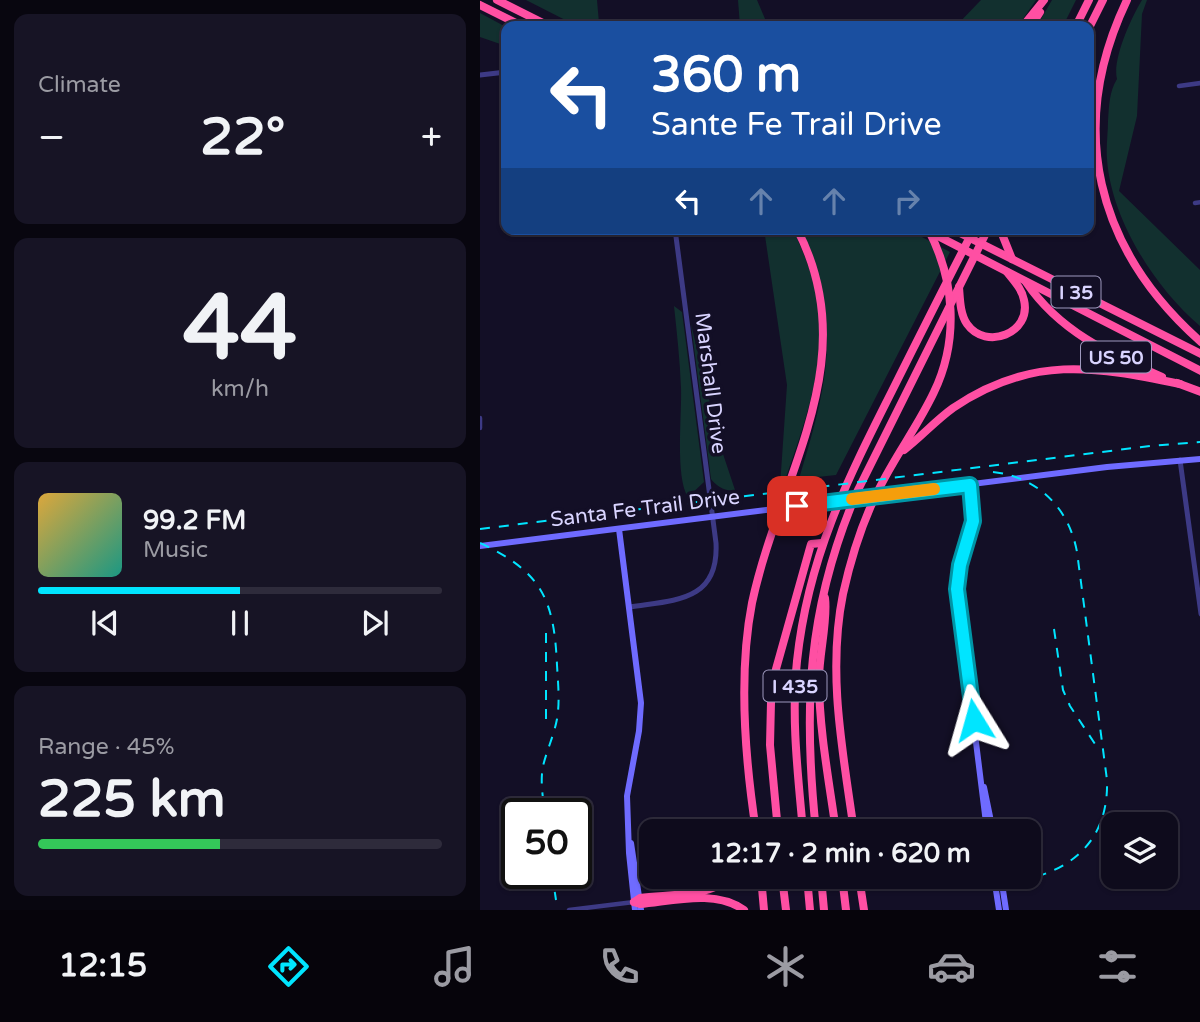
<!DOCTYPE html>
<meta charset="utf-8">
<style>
:root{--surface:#0e0b1c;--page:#171425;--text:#f1f3f6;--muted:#9b9ba3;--line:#2e2b3b;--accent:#00e5ff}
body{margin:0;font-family:"Varela Round",sans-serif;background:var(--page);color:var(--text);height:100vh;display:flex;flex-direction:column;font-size:26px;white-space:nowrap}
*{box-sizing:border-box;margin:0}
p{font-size:23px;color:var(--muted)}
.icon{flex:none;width:38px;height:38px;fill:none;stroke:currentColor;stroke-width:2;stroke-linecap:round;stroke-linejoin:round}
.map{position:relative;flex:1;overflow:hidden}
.panel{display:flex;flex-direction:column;gap:14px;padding:14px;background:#08060f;width:480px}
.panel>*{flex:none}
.guide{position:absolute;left:21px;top:21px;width:593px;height:214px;border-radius:14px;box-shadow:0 2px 5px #0004,0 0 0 2px var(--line);background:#1a4fa0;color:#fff;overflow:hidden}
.fabs{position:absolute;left:621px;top:812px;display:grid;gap:14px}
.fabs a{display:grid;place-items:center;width:77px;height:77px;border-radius:14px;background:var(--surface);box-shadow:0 2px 5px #0004,0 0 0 2px var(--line);font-size:35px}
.speed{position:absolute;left:21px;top:798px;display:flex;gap:14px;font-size:35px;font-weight:700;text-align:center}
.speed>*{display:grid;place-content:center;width:91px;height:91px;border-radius:50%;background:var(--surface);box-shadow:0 2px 5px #0004,0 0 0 2px var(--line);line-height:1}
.speed .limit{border:4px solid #111;border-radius:10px;background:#fff;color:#111}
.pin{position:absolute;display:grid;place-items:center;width:60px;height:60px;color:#fff;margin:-30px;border-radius:14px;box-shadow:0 4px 10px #0006}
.me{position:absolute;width:77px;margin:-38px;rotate:352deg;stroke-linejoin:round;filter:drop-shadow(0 0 5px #0008)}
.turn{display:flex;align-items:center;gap:24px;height:147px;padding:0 35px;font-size:32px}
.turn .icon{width:91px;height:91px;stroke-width:2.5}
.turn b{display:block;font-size:49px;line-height:60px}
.lanes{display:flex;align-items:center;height:66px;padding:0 35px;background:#0003;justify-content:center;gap:35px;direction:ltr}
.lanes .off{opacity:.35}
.big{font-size:52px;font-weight:700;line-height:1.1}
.panel .card{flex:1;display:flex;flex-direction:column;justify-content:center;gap:10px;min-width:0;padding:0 24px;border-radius:14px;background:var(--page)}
.panel .dial{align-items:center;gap:0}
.dial b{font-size:91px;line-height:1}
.song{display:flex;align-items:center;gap:21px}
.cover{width:84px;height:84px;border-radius:10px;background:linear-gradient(135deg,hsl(40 70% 55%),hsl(170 70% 35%))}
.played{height:7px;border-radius:4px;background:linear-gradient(90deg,var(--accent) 50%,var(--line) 50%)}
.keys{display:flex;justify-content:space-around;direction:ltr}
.heat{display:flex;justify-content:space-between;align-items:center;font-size:38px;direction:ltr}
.charge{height:10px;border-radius:5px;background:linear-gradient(90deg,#34c759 45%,var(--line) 0)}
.trip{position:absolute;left:159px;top:819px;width:402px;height:70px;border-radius:14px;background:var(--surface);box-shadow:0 2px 5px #0004,0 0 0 2px var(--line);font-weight:700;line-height:70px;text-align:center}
.tab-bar{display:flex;height:112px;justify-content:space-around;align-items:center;background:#06040b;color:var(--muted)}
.tab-bar .icon{width:49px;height:49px}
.tab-bar .selected{color:var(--accent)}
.tab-bar b{font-size:32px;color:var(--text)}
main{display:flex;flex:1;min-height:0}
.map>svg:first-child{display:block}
.green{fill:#12302f}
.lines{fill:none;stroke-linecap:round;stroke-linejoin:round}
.minor{stroke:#3d3a85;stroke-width:4.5}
.tertiary{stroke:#3d3a85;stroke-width:5}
.secondary{stroke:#6f6bff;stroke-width:6}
.motorway{stroke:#ff4fa3;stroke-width:8}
.rail{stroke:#00e5ff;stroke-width:2;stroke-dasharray:10 9;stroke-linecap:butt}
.route-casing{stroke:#0095a6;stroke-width:18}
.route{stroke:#00e5ff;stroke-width:12}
.slow{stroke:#f59e0b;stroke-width:12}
.labels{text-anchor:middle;stroke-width:7;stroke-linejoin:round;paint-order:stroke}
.shield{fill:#130f26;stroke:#9e99be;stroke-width:2}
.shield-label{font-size:19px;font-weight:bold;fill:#d9d4ff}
.street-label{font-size:21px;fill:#d9d4ff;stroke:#130f26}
</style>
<main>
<section class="panel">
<div class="card"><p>Climate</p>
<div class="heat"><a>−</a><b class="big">22°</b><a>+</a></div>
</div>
<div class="card dial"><b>44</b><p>km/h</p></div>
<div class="card">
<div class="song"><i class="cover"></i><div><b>99.2 FM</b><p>Music</p></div></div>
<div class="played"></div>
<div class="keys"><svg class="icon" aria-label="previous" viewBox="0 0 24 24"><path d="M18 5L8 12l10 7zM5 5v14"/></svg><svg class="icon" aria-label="pause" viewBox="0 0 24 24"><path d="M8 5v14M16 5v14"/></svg><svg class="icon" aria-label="next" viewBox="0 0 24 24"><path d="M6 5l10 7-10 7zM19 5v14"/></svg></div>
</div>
<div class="card"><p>Range · 45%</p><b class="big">225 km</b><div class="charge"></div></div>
</section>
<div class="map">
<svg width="721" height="910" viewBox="0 0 721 910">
<rect width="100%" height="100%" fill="#130f26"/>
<g class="green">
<polygon points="46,0 117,0 119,23 131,26 97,26"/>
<polygon points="258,0 277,0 288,26 260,26"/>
<polygon points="501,0 556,0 538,26 476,26"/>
<polygon points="572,0 596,0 583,26 557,26"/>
<path d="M 662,0 L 667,0 L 662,14 L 657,116 L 639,191 L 720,270 L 720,326 C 675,288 631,219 627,159 C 626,146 628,133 628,121 C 629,107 629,92 637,79 C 632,60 651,18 662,0 Z"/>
<polygon points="0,13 26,27 26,46 0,37"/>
<path d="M 284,229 L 313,229 C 320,245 328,263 333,280 C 353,351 326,419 303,486 L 300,486 L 307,385 Z"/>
<path d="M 321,229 L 427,229 L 470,252 L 356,475 L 319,479 C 347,386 364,322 321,229 Z"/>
<path d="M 194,306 L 202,312 L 224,482 L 208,497 C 195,477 202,414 201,388 C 200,361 197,334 194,306 Z"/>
<path d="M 211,324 L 240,445 L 255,490 C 246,492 236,486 231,479 Z"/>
</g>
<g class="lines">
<g class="minor">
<polyline points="699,86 721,83"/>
<polyline points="715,203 721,202"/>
<polyline points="0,418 0,428"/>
<polyline points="89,910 154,902"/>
</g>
<g class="tertiary">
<polyline points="0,75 26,72"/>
<polyline points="700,460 721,614"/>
<path d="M 150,607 C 194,600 239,602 236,543 L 195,229"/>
</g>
<g class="secondary">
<polyline points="490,485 493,521 480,565 477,589 507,831"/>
<polyline points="139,529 161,703 159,731 147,796 149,853 155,910"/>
<polyline points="0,546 627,467 721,459"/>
<polyline points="504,787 513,831"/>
<polyline points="151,843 161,910"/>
<polyline points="514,877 519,910"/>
<polyline points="521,877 526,910"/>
</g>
<g class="motorway">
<polyline points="17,0 69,26"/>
<path d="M 647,0 C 586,128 616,249 721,342"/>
<polyline points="0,5 42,26"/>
<polyline points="543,26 564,0"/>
<polyline points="551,26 560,12"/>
<polyline points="596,26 609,0"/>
<polyline points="609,28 623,0"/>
<polyline points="472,229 721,354"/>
<polyline points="520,229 532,259"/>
<polyline points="448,231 721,371"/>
<path d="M 546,282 C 579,331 629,354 682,377"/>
<path d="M 479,287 C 480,299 480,314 487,324 C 506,351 552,333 544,300 C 542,289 534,281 527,272"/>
<polyline points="697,383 721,392"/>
<path d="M 424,450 C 441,437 455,421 473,408 C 551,355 614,366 700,384"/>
<path d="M 345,598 C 348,620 339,654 339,679 C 339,729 349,781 356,831"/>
<path d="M 276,831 C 265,759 258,675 272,603 C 299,475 386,361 317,229"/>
<polyline points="298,831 290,745 291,702 296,669 331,544 342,543"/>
<path d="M 323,831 C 318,775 311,718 317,661 C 328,558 366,482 412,391 C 439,337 466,283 494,229"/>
<path d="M 336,831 C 323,708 327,608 377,492 L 508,229"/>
<path d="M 374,831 C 363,753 347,673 363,594 C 371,558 382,522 399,489 C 415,456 438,426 454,392 C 479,340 475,280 448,229"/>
<polyline points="281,877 284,910"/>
<polyline points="302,877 306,910"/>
<polyline points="327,877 330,910"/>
<polyline points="341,877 344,910"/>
<polyline points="362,877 366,910"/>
<polyline points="379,877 384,910"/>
<path d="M 154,902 L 160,904 C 193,901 235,889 264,910"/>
<path d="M 154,902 L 160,898 C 190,894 229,897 253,877"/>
</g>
<g class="rail">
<path d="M 513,472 C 558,477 589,508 597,552 L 627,780 C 629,842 590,873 533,882"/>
<polyline points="0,529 670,446 721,442"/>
<path d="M 0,543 C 62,572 74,599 77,665 C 78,683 80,702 77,719 C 74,735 67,750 63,766 C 60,782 63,798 65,814"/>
<polyline points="574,629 583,690 590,706 619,750"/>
<polyline points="66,633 66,728"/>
<polyline points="72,873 76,900"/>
</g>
</g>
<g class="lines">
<g class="route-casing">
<polyline id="route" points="317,506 490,485 493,521 480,565 477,589 494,720"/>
</g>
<use href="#route" class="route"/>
<polyline class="slow" points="372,499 454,489"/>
</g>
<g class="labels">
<g class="shield">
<rect x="571.5" y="276.5" width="49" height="31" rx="5"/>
<rect x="601" y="341.5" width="70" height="31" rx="5"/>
<rect x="283.5" y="670.5" width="63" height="31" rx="5"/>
</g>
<g class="shield-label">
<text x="596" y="299">I 35</text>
<text x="636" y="364">US 50</text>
<text x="315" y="693">I 435</text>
</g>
<g class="street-label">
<text transform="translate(231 383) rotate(83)" y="7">Marshall Drive</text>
<text transform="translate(165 508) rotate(-7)" y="7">Santa Fe Trail Drive</text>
</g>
</g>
</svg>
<div class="fabs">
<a><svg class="icon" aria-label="layers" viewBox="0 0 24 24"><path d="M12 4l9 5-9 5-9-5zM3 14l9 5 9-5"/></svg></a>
</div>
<div class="speed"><div class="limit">50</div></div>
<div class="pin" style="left:317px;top:506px;background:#d93025"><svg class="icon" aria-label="arrive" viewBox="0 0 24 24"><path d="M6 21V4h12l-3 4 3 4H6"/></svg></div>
<svg class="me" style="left:494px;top:720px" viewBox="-20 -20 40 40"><path d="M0-17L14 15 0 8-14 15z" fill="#00e5ff" stroke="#fff" stroke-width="4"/></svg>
<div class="trip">12:17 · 2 min · 620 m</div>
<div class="guide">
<div class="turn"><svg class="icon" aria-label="left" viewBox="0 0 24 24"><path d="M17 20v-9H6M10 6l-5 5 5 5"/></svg><div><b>360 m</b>Sante Fe Trail Drive</div></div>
<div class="lanes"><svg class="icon" aria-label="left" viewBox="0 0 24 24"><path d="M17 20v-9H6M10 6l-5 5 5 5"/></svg><svg class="icon off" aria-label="ahead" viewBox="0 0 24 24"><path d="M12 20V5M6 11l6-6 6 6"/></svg><svg class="icon off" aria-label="ahead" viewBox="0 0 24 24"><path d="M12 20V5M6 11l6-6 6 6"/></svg><svg class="icon off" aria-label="right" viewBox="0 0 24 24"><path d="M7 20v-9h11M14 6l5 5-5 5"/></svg></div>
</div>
</div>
</main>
<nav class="tab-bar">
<b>12:15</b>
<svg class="icon selected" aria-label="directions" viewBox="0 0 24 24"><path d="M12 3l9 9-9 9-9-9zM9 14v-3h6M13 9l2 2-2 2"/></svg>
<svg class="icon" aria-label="music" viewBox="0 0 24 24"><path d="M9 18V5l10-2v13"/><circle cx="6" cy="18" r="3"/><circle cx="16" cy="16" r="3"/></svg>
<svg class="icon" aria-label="phone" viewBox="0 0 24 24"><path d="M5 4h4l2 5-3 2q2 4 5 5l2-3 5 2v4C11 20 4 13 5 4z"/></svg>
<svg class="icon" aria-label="climate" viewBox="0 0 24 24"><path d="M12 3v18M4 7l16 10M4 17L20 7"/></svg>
<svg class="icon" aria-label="car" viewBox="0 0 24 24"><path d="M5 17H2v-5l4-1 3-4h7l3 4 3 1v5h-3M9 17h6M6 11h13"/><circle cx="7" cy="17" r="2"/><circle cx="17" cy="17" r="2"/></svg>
<svg class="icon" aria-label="filters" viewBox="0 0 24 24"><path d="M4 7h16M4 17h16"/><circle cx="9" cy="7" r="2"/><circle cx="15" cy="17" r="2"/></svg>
</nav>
